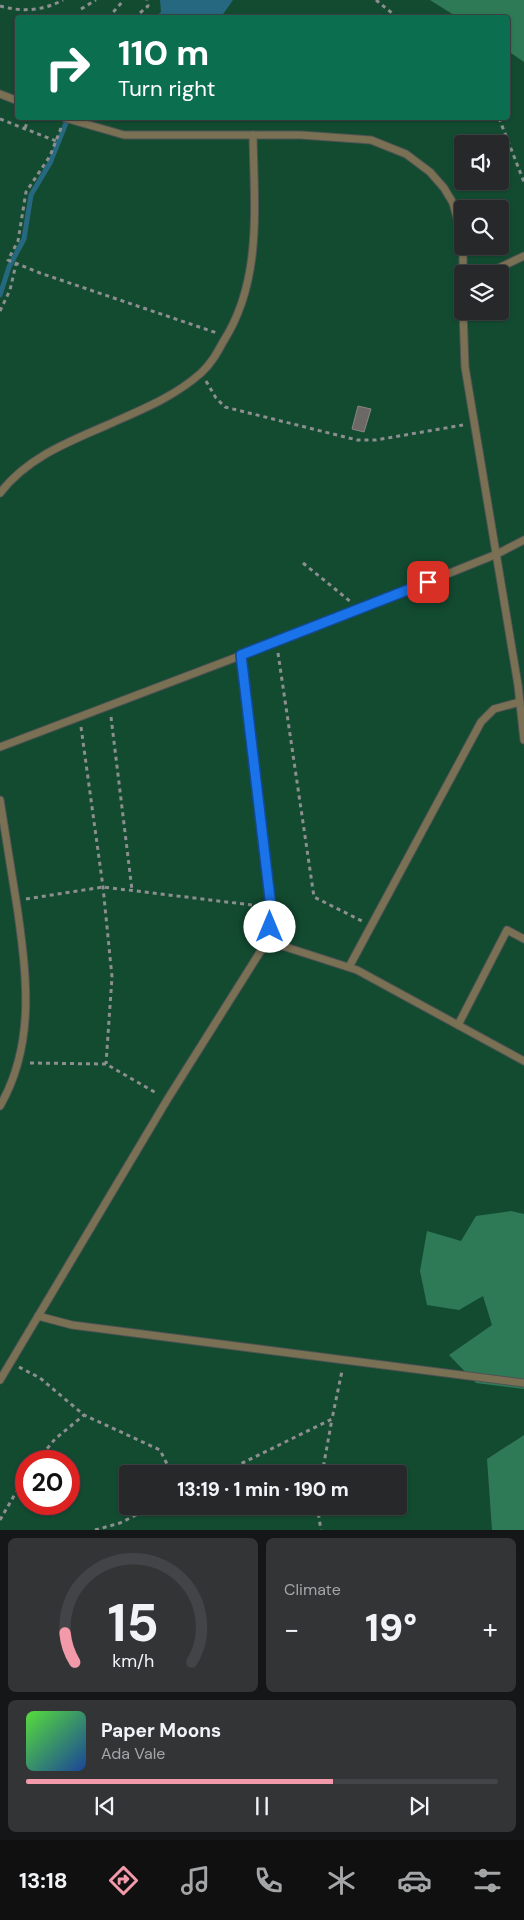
<!DOCTYPE html>
<meta charset="utf-8">
<style>
:root{--surface:#27282a;--page:#333436;--text:#f1f3f6;--muted:#a4a6a8;--line:#434447;--accent:#f39aaa}
body{margin:0;font-family:"DM Sans",sans-serif;background:var(--page);color:var(--text);height:100vh;display:flex;flex-direction:column;font-size:19px;white-space:nowrap}
*{box-sizing:border-box;margin:0}
p{font-size:16px;color:var(--muted)}
.icon{flex:none;width:28px;height:28px;fill:none;stroke:currentColor;stroke-width:2;stroke-linecap:round;stroke-linejoin:round}
.map{position:relative;height:1530px;overflow:hidden}
.panel{display:flex;flex-direction:column;gap:8px;padding:8px;background:#151617;flex:1}
.panel>*{flex:none}
.guide{position:absolute;left:15px;top:15px;width:495px;height:105px;border-radius:5px;box-shadow:0 1px 4px #0004,0 0 0 1px var(--line);background:#0b6e4f;color:#fff;overflow:hidden}
.controls{position:absolute;left:454px;top:135px;display:grid;gap:10px}
.controls a{display:grid;place-items:center;width:55px;height:55px;border-radius:5px;background:var(--surface);box-shadow:0 1px 4px #0004,0 0 0 1px var(--line);font-size:25px}
.speed{position:absolute;left:15px;top:1450px;display:flex;gap:10px;font-size:25px;font-weight:700;text-align:center}
.speed>*{display:grid;place-content:center;width:65px;height:65px;border-radius:50%;background:var(--surface);box-shadow:0 1px 4px #0004,0 0 0 1px var(--line);line-height:1}
.speed .limit{border:8px solid #d22;background:#fff;color:#111}
.pin{position:absolute;display:grid;place-items:center;width:42px;height:42px;color:#fff;margin:-21px;border-radius:10px;box-shadow:0 2px 8px #0006}
.me{position:absolute;width:55px;margin:-28px;rotate:0deg;stroke-linejoin:round;filter:drop-shadow(0 0 4px #0008)}
.turn{display:flex;align-items:center;gap:18px;height:105px;padding:0 20px;font-size:22px}
.turn .icon{width:65px;height:65px;stroke-width:2.5}
.turn b{display:block;font-size:35px;line-height:42px}
.big{font-size:38px;font-weight:800;line-height:1.1}
.panel .widget{flex:1;display:flex;flex-direction:column;justify-content:center;gap:8px;min-width:0;padding:0 18px;border-radius:8px;background:var(--page)}
.panel .dial{align-items:center;gap:0}
.dial svg{height:130px;overflow:visible;fill:none;stroke:var(--line);stroke-width:7;stroke-linecap:round;text-anchor:middle}
.dial text{fill:var(--text);stroke:none}
.song{display:flex;align-items:center;gap:15px}
.cover{width:60px;height:60px;border-radius:8px;background:linear-gradient(135deg,hsl(110 70% 55%),hsl(220 70% 35%))}
.played{height:5px;border-radius:2px;background:linear-gradient(90deg,var(--accent) 65%,var(--line) 65%)}
.keys{display:flex;justify-content:space-around;direction:ltr}
.heat{display:flex;justify-content:space-between;align-items:center;font-size:28px;direction:ltr}
.panel .tiles{flex:1;display:grid;gap:8px;grid-template-columns:1fr 1fr}
.widget:last-child{grid-column:span 2}
.trip{position:absolute;left:119px;top:1465px;width:288px;height:50px;border-radius:5px;background:var(--surface);box-shadow:0 1px 4px #0004,0 0 0 1px var(--line);font-weight:800;line-height:50px;text-align:center}
.menu{display:flex;height:80px;justify-content:space-around;align-items:center;background:#101011;color:var(--muted)}
.menu .icon{width:35px;height:35px}
.menu .selected{color:var(--accent)}
.menu b{font-size:22px;color:var(--text)}
.map>svg:first-child{display:block}
.green{fill:#134b31;fill-rule:evenodd}
.forest{fill:#2f7a56}
.water{fill:#266880}
.lines{fill:none;stroke-linecap:round;stroke-linejoin:round}
.stream{stroke:#266880;stroke-width:5}
.building{fill:#6b6865;stroke:#898683}
.service-casing{stroke:#515255;stroke-width:9}
.path{stroke:#8d8e90;stroke-width:3;stroke-dasharray:4 4;stroke-linecap:butt}
.service{stroke:#7a7155;stroke-width:7}
.route-casing{stroke:#114b97;stroke-width:12}
.route{stroke:#1a73e8;stroke-width:9}
</style>
<div class="map">
<svg width="524" height="1530" viewBox="0 0 524 1530">
<rect width="100%" height="100%" fill="#343538"/>
<path class="green" d="M 0,0 L 431,0 L 457,17 L 18,18 L 18,118 L 508,118 L 508,50 L 524,61 L 524,1435 L 487,1459 L 492,1530 L 0,1530 ZM 462,144 L 500,144 L 500,181 L 462,181 ZM 462,209 L 500,209 L 500,246 L 462,246 ZM 462,274 L 500,274 L 500,311 L 462,311 ZM 26,1461 L 69,1461 L 69,1504 L 26,1504 ZM 128,1474 L 398,1474 L 398,1506 L 128,1506 Z"/>
<g class="forest">
<polygon points="430,0 524,0 524,62 508,51 508,18 457,17"/>
<polygon points="511,1211 524,1214 524,1389 476,1383 449,1355 492,1325 483,1296 459,1310 427,1305 420,1271 427,1231 461,1241 476,1216"/>
<polygon points="524,1435 524,1530 492,1530 487,1459"/>
</g>
<polygon class="water" points="160,0 233,0 221,17 155,17 161,12"/>
<g class="lines">
<polyline class="stream" points="0,295 9,267 24,239 31,195 50,163 68,118"/>
</g>
<polygon class="building" points="358,406 371,409 364,432 352,429"/>
<g class="lines">
<g class="service-casing">
<g id="service">
<polyline points="0,94 18,101"/>
<polyline points="65,118 124,135 301,135 371,140 406,154 430,172 444,188 453,203 462,237"/>
<polyline points="463,274 463,246"/>
<polyline points="486,274 524,256"/>
<polyline points="463,311 465,367 518,685 524,740"/>
<path d="M 0,493 C 27,458 66,443 105,426 C 138,411 173,398 201,373 C 211,364 217,353 223,342 C 263,280 254,205 253,135"/>
<polyline points="0,747 311,629 497,554 524,540"/>
<path d="M 0,800 C 6,838 12,875 18,913 C 27,979 35,1045 0,1106"/>
<polyline points="267,941 357,970 524,1061"/>
<polyline points="349,967 481,722 494,709 520,702"/>
<polyline points="458,1025 507,930 524,939"/>
<polyline points="38,1316 72,1325 524,1383"/>
<polyline points="0,1380 167,1100 267,941 270,927 271,907 241,655"/>
</g>
</g>
<g class="path">
<polyline points="376,0 398,18"/>
<path d="M 0,6 C 21,12 43,11 63,0"/>
<polyline points="81,9 96,0"/>
<polyline points="108,18 124,0"/>
<polyline points="134,18 148,6 147,0"/>
<polyline points="499,118 524,182"/>
<polyline points="0,119 56,141"/>
<polyline points="25,128 29,118"/>
<polyline points="61,128 50,156 26,192 18,241 8,260 40,273 217,333"/>
<polyline points="0,311 10,290 16,264"/>
<polyline points="206,381 216,398 225,407 357,440 376,440 463,425"/>
<polyline points="303,563 351,602"/>
<polyline points="278,653 314,897 362,921"/>
<polyline points="111,717 132,890"/>
<polyline points="81,727 103,887 112,977 106,1064"/>
<polyline points="26,899 103,887 260,906"/>
<polyline points="30,1063 106,1064 158,1094"/>
<polyline points="19,1367 40,1378 84,1415 160,1450 172,1474"/>
<polyline points="37,1461 55,1439 84,1415"/>
<polyline points="220,1474 332,1419 342,1371"/>
<polyline points="322,1474 332,1419"/>
<path d="M 246,1506 C 260,1515 289,1511 305,1506"/>
<polyline points="317,1506 321,1530"/>
<polyline points="0,1520 26,1475"/>
<polyline points="95,1530 120,1523 154,1506"/>
</g>
<use href="#service" class="service"/>
</g>
<g class="lines">
<g class="route-casing">
<polyline id="route" points="270,927 271,907 241,655 428,582"/>
</g>
<use href="#route" class="route"/>
</g>
</svg>
<div class="controls">
<a><svg class="icon" aria-label="sound" viewBox="0 0 24 24"><path d="M4 9h4l5-4v14l-5-4H4zM17 9q2 3 0 6"/></svg></a>
<a><svg class="icon" aria-label="search" viewBox="0 0 24 24"><circle cx="10" cy="10" r="6"/><path d="M15 15l6 6"/></svg></a>
<a><svg class="icon" aria-label="layers" viewBox="0 0 24 24"><path d="M12 4l9 5-9 5-9-5zM3 14l9 5 9-5"/></svg></a>
</div>
<div class="speed"><div class="limit">20</div></div>
<div class="pin" style="left:428px;top:582px;background:#d93025"><svg class="icon" aria-label="arrive" viewBox="0 0 24 24"><path d="M6 21V4h12l-3 4 3 4H6"/></svg></div>
<svg class="me" style="left:270px;top:927px" viewBox="-20 -20 40 40"><circle r="19" fill="#fff"/><path d="M0-13L10 11 0 6-10 11z" fill="#1a73e8"/></svg>
<div class="trip">13:19 · 1 min · 190 m</div>
<div class="guide">
<div class="turn"><svg class="icon" aria-label="right" viewBox="0 0 24 24"><path d="M7 20v-9h11M14 6l5 5-5 5"/></svg><div><b>110 m</b>Turn right</div></div>
</div>
</div>
<section class="panel">
<div class="tiles">
<div class="widget dial"><svg viewBox="0 0 100 80">
<path d="M14 69A42 42 0 1 1 86 69"/>
<path d="M14 69A42 42 0 0 1 8 51" stroke="#f39aaa"/>
<text x="50" y="56" font-size="32" font-weight="700">15</text>
<text x="50" y="72" font-size="11">km/h</text>
</svg></div>
<div class="widget"><p>Climate</p>
<div class="heat"><a>−</a><b class="big">19°</b><a>+</a></div>
</div>
<div class="widget">
<div class="song"><i class="cover"></i><div><b>Paper Moons</b><p>Ada Vale</p></div></div>
<div class="played"></div>
<div class="keys"><svg class="icon" aria-label="previous" viewBox="0 0 24 24"><path d="M18 5L8 12l10 7zM5 5v14"/></svg><svg class="icon" aria-label="pause" viewBox="0 0 24 24"><path d="M8 5v14M16 5v14"/></svg><svg class="icon" aria-label="next" viewBox="0 0 24 24"><path d="M6 5l10 7-10 7zM19 5v14"/></svg></div>
</div>
</div>
</section>
<nav class="menu">
<b>13:18</b>
<svg class="icon selected" aria-label="directions" viewBox="0 0 24 24"><path d="M12 3l9 9-9 9-9-9zM9 14v-3h6M13 9l2 2-2 2"/></svg>
<svg class="icon" aria-label="music" viewBox="0 0 24 24"><path d="M9 18V5l10-2v13"/><circle cx="6" cy="18" r="3"/><circle cx="16" cy="16" r="3"/></svg>
<svg class="icon" aria-label="phone" viewBox="0 0 24 24"><path d="M5 4h4l2 5-3 2q2 4 5 5l2-3 5 2v4C11 20 4 13 5 4z"/></svg>
<svg class="icon" aria-label="climate" viewBox="0 0 24 24"><path d="M12 3v18M4 7l16 10M4 17L20 7"/></svg>
<svg class="icon" aria-label="car" viewBox="0 0 24 24"><path d="M5 17H2v-5l4-1 3-4h7l3 4 3 1v5h-3M9 17h6M6 11h13"/><circle cx="7" cy="17" r="2"/><circle cx="17" cy="17" r="2"/></svg>
<svg class="icon" aria-label="filters" viewBox="0 0 24 24"><path d="M4 7h16M4 17h16"/><circle cx="9" cy="7" r="2"/><circle cx="15" cy="17" r="2"/></svg>
</nav>
